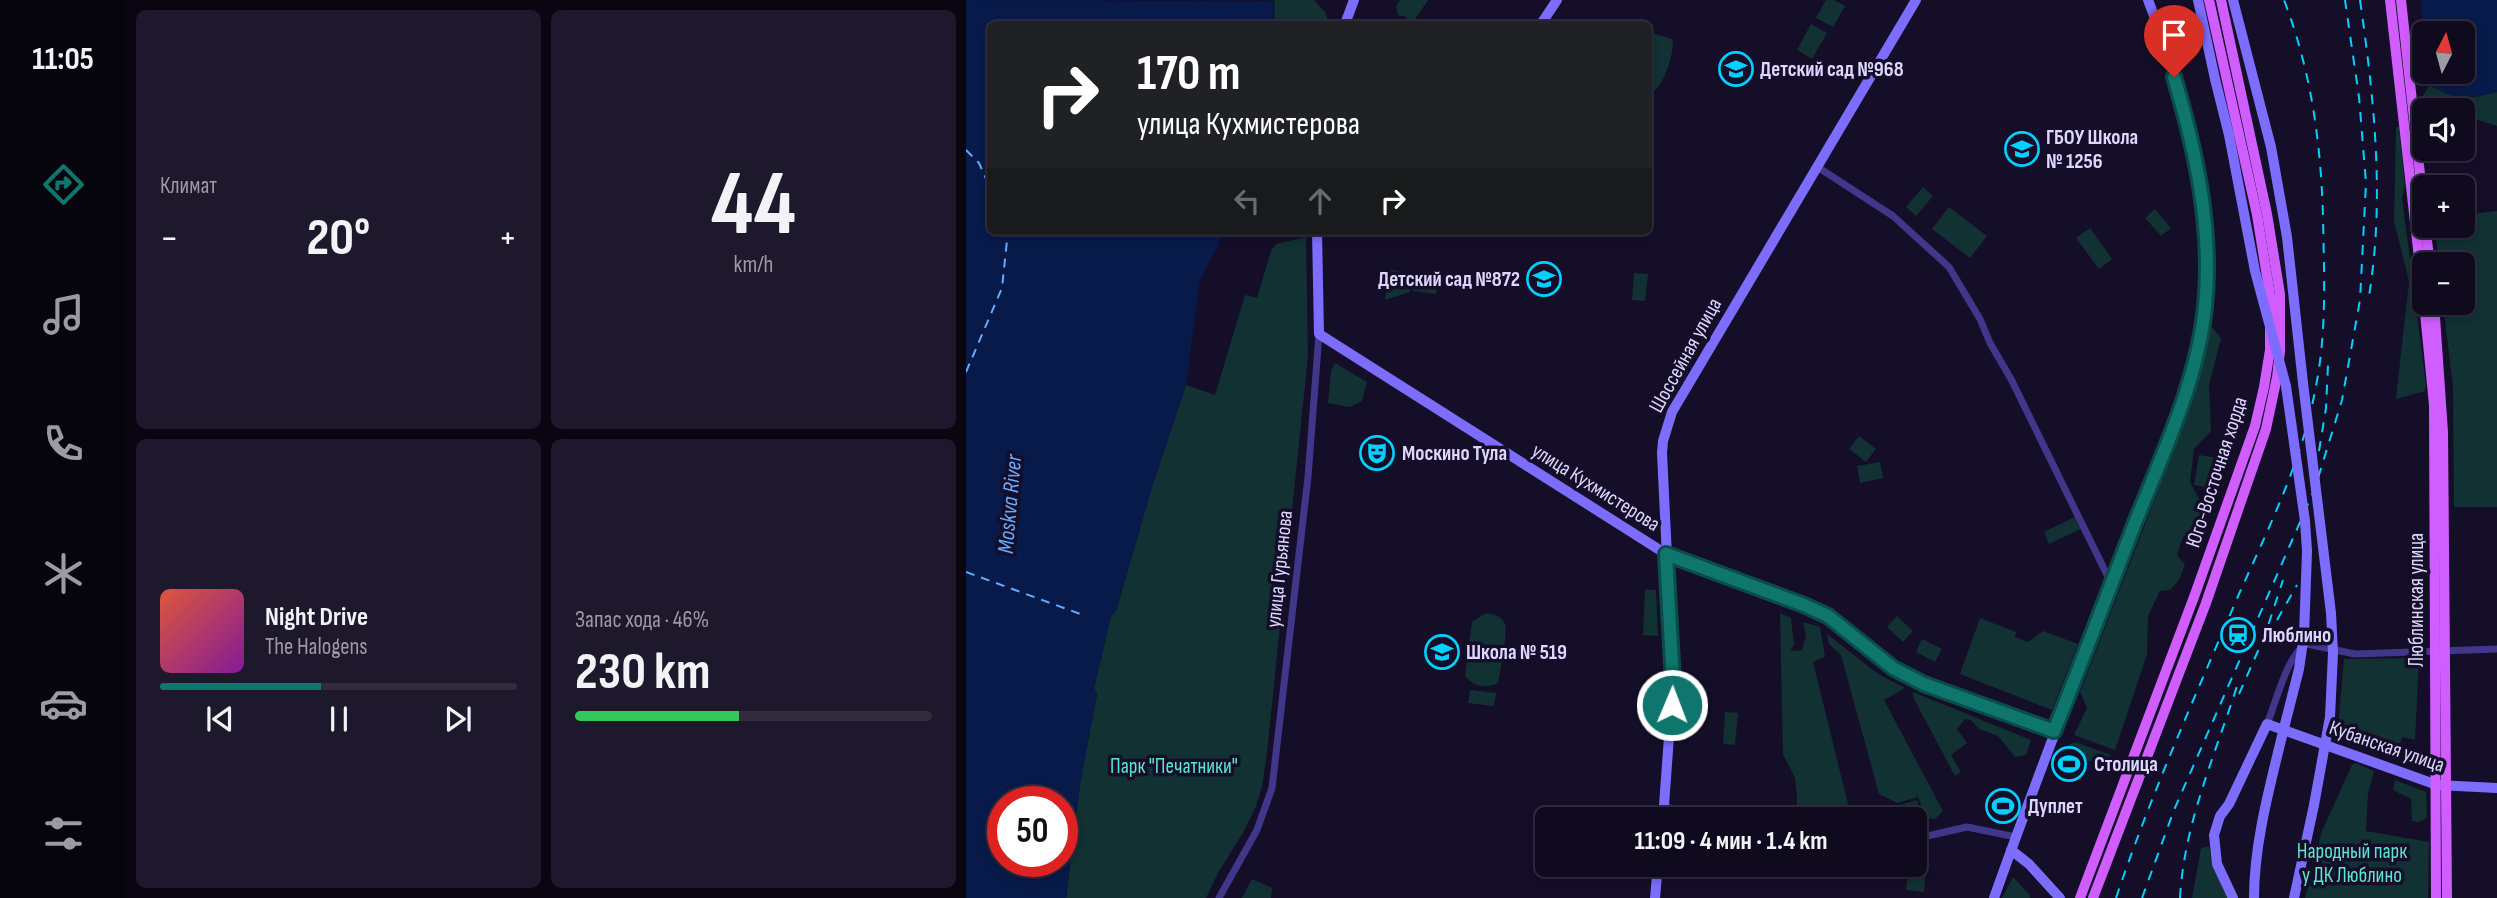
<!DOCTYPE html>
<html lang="ru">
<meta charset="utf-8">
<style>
:root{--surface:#100a1f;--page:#1e182c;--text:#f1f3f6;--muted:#9c9aa4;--line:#302b3d;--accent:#0f766e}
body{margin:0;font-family:"Sofia Sans Condensed",sans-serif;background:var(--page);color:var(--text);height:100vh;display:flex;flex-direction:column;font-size:26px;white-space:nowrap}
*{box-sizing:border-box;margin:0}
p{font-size:23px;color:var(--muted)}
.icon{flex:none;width:38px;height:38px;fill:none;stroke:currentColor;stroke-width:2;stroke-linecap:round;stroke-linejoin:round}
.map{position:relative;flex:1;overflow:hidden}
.details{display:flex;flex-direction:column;gap:10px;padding:10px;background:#090611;width:840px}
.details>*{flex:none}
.top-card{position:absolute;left:21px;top:21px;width:665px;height:214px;border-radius:10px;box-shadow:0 4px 10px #0003,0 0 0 2px var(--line);background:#202124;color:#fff;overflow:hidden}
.needle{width:46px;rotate:6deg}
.tools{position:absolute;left:1446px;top:21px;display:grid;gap:14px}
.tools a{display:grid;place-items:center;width:63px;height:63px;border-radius:10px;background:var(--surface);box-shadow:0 4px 10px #0003,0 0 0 2px var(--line);font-size:35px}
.speed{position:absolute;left:21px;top:786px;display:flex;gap:14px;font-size:35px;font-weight:700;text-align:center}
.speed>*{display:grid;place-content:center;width:91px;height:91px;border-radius:50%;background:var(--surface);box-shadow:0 4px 10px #0003,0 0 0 2px var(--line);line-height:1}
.speed .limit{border:10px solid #d22;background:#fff;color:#111}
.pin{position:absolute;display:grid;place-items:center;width:60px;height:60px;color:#fff;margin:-72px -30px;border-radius:50% 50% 50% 0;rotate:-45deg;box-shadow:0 0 7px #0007}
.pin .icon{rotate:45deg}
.me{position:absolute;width:77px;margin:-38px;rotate:1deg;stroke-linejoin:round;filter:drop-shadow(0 0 5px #0008)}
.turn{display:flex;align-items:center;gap:24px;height:147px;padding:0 35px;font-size:32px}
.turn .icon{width:91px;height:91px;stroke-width:2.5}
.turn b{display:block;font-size:49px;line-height:60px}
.lanes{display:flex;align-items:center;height:66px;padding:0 35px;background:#0003;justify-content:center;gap:35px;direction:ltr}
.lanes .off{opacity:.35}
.big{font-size:52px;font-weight:700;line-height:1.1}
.details .card{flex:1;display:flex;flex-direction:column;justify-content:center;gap:10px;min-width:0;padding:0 24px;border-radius:10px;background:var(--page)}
.details .dial{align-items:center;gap:0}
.dial b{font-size:91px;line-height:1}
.song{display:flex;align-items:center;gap:21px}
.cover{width:84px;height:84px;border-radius:10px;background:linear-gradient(135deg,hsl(10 70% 55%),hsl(290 70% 35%))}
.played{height:7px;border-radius:4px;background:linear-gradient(90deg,var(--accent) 45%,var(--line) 45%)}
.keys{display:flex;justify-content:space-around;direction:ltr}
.heat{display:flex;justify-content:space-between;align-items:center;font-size:38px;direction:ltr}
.charge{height:10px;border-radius:5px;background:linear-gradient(90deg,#34c759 46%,var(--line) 0)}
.details .tiles{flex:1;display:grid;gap:10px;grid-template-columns:repeat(2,1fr)}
.trip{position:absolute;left:569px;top:807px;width:392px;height:70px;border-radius:10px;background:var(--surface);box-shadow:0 4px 10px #0003,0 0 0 2px var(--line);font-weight:700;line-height:70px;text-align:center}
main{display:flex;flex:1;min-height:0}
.tabs{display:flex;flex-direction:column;width:126px;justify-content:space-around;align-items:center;background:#06040c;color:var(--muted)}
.tabs .icon{width:49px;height:49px}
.tabs .current{color:var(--accent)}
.tabs b{font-size:32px;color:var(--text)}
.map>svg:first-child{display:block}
.green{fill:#113133}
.water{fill:#071a49;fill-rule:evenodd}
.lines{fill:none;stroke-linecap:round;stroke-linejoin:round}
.ferry{stroke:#64abff;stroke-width:2;stroke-dasharray:9 7;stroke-linecap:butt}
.street{stroke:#41378a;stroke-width:7}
.secondary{stroke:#7d6dff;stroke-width:10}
.primary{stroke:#d05dff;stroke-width:10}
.rail{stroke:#02d1ff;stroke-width:2;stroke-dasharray:10 9;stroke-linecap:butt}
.secondary-bridge{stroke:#7d6dff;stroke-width:10}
.route-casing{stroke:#0a4d48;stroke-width:18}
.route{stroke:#0f766e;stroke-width:12}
.labels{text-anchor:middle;stroke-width:7;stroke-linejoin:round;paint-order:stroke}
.poi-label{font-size:21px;font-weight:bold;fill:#ded6ff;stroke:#150e29;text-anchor:start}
.street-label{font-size:21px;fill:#ded6ff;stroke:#150e29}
.park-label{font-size:21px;fill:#5be6cf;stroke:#150e29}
.water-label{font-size:23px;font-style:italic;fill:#64abff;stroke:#150e29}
</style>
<main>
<nav class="tabs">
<b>11:05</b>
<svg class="icon current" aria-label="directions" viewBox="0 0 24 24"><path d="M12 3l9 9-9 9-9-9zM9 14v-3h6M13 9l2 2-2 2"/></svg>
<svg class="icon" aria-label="music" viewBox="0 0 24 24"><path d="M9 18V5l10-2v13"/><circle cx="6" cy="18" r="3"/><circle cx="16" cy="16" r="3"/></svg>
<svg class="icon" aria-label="phone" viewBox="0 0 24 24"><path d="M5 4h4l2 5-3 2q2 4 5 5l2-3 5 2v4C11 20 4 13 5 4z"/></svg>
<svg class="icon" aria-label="climate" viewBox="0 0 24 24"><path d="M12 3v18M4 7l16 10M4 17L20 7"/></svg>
<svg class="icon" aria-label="car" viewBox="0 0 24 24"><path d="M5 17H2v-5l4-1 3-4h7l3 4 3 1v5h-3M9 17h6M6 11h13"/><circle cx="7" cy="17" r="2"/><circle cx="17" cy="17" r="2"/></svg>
<svg class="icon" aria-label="filters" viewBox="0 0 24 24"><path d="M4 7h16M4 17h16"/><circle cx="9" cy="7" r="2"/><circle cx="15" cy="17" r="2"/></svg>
</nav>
<section class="details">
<div class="tiles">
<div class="card"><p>Климат</p>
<div class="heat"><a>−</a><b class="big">20°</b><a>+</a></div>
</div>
<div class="card dial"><b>44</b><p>km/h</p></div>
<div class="card">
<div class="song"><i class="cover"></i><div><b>Night Drive</b><p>The Halogens</p></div></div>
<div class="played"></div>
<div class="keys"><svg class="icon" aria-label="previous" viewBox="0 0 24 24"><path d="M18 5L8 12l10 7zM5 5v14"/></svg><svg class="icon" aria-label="pause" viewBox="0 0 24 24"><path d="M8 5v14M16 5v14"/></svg><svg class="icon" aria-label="next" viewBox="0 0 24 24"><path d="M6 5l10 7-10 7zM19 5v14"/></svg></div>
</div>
<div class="card"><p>Запас хода · 46%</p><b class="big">230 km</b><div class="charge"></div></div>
</div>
</section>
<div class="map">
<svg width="1531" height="898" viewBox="0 0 1531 898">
<rect width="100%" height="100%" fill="#150e29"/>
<g class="green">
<polygon points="308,0 348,0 360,13 362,24 309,24"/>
<polygon points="434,0 462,0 446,24 440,24 440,17 432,15 430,6"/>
<polygon points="860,0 868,0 879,6 867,27 850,18"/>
<polygon points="845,24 861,33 846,59 831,50"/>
<path d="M 689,34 L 706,39 C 710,49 697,86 688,91 L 683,89 L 682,37 Z"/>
<path d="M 1463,85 C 1494,101 1498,100 1531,92 L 1531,126 L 1496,115 L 1496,110 L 1480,110 L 1454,102 Z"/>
<polygon points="1430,127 1433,127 1439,187 1436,197 1460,385 1459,391 1430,399 1443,281 1428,221"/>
<polygon points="957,187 967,196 950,216 940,207"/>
<polygon points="983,207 1021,236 1004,258 966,229"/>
<polygon points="1189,209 1205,228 1195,236 1179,218"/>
<polygon points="1531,211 1531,507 1488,507 1487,387 1477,303 1496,303 1496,264 1473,264 1469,226 1496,226 1496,215"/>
<polygon points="1124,228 1146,259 1133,269 1110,238"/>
<polygon points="340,237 342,356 301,752 296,787 290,806 278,831 252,873 240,898 100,898 114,784 131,694 128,688 145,616 150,611 185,490 220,385 249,395 279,295 291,298 305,251 310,244"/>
<polygon points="423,270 443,272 444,292 419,300"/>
<polygon points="668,273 682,274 679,301 666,300"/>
<polygon points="449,278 472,281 470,294 447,291"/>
<polygon points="1246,327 1255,338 1243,385 1245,431 1228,449 1224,482 1240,512 1232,531 1217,537 1211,555 1219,565 1213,580 1204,590 1194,591 1182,616 1181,654 1149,750 1108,735 1121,708 1114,692 1225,406 1241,336"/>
<polygon points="369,363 401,382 396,401 384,407 362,403 365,371"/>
<polygon points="893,436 910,449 900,462 883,449"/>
<polygon points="1233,455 1251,458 1246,488 1228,485"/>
<polygon points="914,462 917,478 894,483 891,466"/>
<polygon points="1109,517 1115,529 1083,544 1078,532"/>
<polygon points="679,589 690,590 692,636 677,635"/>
<path d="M 520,613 C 527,614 536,616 539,624 C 542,634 534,671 532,683 C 518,689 509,687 499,676 L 506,622 Z"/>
<polygon points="814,613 825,618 828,645 824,651 836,650 840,636 837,622 854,627 859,657 847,662 883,808 877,813 879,818 901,812 903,818 873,819 860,816 830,819 831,797 829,778 817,754"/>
<polygon points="931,616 947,631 937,642 921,627"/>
<polygon points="1014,618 1050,632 1049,637 1062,642 1077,631 1112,644 1086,710 994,674"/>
<polygon points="861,634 912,674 939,688 918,700 977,811 969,819 960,818 952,797 931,803 913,794 875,655 863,644"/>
<polygon points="956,639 976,649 969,662 950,652"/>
<polygon points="1453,658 1449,740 1437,737 1426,759 1371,738 1378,659"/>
<polygon points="504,690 530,693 528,706 502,703"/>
<polygon points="947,692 1065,740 1060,755 1049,757 1032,736 1013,729 1005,720 999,719 991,729 1001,743 985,755 995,772 989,776 947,697"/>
<polygon points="759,712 772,713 769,745 757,744"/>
<polygon points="1109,742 1145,755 1148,767 1142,771 1136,766 1099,752 1102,745"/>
<polygon points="1389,763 1408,771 1402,794 1400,831 1463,842 1462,898 1339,898 1356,831 1386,765"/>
<polygon points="1429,780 1460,792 1461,818 1452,822 1446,821 1445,799 1427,790"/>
<polygon points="951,800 956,819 949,821 938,819 934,805"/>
<polygon points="1243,846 1246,863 1262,898 1226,898 1235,848"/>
<polygon points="943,867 960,869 958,892 940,890"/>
<polygon points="1047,877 1063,894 1064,898 1036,898"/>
<polygon points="286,879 306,888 305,898 276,898"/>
</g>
<g class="water">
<path d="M 0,0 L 307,1 L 307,24 L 24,24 L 24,231 L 259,231 L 233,283 L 220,385 L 185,490 L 150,611 L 145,616 L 128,688 L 131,694 L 114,784 L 100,898 L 0,898 ZM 37,802 L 96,802 L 96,861 L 37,861 Z"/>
<path d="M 1455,0 L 1531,0 L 1531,92 C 1498,100 1494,101 1463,85 L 1462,72 L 1496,72 L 1496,33 L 1458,34 Z"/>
</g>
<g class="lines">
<g class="ferry">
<polyline points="0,150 13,163 24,188"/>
<polyline points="0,372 36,288 42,231"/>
<polyline points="0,572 117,615"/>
</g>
<g class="street">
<polyline points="850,166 927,216 983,267 1014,319 1024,343 1045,379 1146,585"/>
<path d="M 1301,724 C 1310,703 1321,654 1341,644 L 1389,654 L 1531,649"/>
<polyline points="699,807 758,819"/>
<polyline points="948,839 1001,827 1050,837"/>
<polyline points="253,898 291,830 306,788 342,477 353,334"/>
</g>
<g class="secondary">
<polyline points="1232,0 1249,79"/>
<polyline points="1267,0 1305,147 1321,237 1337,383"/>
<polyline points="379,24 388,0"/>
<polyline points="575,24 591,0"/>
<polyline points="351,231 353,334 700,554 838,605 862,616 927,669 958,684 1088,731"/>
<polyline points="697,819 707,682 696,453 697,441 706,412 950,0"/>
<polyline points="1045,850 1063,864 1094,898"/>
<polyline points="689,898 692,864"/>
<path d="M 1028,898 C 1072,773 1121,650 1168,526 C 1196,454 1232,383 1239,305 C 1248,209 1218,89 1182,0"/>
<polyline points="1267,898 1251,864 1248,835 1254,816 1263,804 1301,724 1471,785 1531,788"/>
<path d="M 1288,898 C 1288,843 1304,786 1317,732"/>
<polyline points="1328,898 1348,805"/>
</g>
<g class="primary">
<polyline points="1424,0 1458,302"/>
<polyline points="1435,0 1458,211"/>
<polyline points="1459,226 1464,264"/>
<polyline points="1458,303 1468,405 1470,898"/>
<polyline points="1468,303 1477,432 1481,898"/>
<polyline points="1114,898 1228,597 1289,426 1298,387 1304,350 1304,295 1291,215 1243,0"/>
<polyline points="1127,898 1240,603 1300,429 1311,377 1314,351 1314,294 1301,214 1255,0"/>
</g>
<g class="rail">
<path d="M 1394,0 C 1408,98 1419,198 1403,296"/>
<polyline points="1353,451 1360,408 1362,365"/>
<polyline points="1311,620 1331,585"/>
<polyline points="1273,694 1299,635 1317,580"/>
<path d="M 1150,898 C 1185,794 1230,694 1273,594 C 1303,527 1337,459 1350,386 C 1361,330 1358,274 1357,217 C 1355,143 1345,70 1318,0"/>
<polyline points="1176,898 1208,810 1349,488 1376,400 1394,300 1400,183 1393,97 1379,0"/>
<path d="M 1214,898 C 1218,823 1250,753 1272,683"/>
</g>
<g class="secondary-bridge">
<polyline points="1249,79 1263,135 1289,271 1320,386 1339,521 1341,551 1338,635 1333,669 1317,732"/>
<polyline points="1337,383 1365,613 1367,653 1364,717 1348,805"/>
</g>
</g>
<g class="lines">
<g class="route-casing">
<path id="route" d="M 706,705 L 707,682 L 700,554 L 838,605 L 862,616 L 927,668 L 958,684 L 1088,731 C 1116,662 1142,592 1169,523 C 1197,453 1231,383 1239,307 C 1247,230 1230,151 1208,77"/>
</g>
<use href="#route" class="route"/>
</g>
<defs>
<g id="school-ring" transform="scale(1.75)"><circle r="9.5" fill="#150e29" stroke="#02d1ff" stroke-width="1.5"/><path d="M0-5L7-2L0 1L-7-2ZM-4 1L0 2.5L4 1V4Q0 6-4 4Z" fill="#02d1ff"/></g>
<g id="theatre-ring" transform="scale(1.75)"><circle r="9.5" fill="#150e29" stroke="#02d1ff" stroke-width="1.5"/><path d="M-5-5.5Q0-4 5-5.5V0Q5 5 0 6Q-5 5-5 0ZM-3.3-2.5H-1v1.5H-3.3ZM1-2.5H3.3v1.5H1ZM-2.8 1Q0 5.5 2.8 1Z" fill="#02d1ff"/></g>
<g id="station-ring" transform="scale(1.75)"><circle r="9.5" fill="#150e29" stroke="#02d1ff" stroke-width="1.5"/><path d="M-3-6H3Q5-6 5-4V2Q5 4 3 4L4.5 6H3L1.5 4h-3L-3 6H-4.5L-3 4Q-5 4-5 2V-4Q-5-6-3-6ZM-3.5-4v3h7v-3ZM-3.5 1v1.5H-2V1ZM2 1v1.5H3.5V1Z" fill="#02d1ff"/></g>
<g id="stadium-ring" transform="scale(1.75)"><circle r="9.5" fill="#150e29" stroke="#02d1ff" stroke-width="1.5"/><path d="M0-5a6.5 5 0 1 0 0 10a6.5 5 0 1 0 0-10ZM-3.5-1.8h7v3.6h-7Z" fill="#02d1ff"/></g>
</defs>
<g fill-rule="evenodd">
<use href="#school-ring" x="770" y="69"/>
<use href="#school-ring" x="1056" y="149"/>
<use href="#school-ring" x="578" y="279"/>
<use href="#theatre-ring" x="411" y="453"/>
<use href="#station-ring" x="1272" y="635"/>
<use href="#school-ring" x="476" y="652"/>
<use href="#stadium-ring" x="1103" y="764"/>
<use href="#stadium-ring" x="1037" y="806"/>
</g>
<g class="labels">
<g class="poi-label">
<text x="794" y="76">Детский сад №968</text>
<text x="1080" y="144">ГБОУ Школа<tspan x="1080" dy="24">№ 1256</tspan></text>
<text x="554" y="286" text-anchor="end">Детский сад №872</text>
<text x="436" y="460">Москино Тула</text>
<text x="1296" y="642">Люблино</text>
<text x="500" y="659">Школа № 519</text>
<text x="1128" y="771">Столица</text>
<text x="1062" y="813">Дуплет</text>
</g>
<g class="street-label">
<text transform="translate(719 355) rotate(-61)" y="7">Шоссейная улица</text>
<text transform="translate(1250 472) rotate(-72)" y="7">Юго-Восточная хорда</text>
<text transform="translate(630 487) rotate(32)" y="7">улица Кухмистерова</text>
<text transform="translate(313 569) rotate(-84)" y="7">улица Гурьянова</text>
<text transform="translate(1450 600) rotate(-90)" y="7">Люблинская улица</text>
<text transform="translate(1421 746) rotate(19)" y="7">Кубанская улица</text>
</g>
<g class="park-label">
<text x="208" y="773">Парк "Печатники"</text>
<text x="1386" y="858">Народный парк<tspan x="1386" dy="24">у ДК Люблино</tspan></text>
</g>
<g class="water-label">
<text transform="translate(43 504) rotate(-85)" y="8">Moskva River</text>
</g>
</g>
</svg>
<div class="tools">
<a><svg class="needle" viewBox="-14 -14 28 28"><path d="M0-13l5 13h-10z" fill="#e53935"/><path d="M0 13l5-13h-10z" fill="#9c9aa4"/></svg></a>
<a><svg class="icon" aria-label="sound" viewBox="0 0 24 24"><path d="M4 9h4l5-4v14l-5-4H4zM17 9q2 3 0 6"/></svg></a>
<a>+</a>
<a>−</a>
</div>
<div class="speed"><div class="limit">50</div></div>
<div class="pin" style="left:1208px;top:77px;background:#d93025"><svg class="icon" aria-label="arrive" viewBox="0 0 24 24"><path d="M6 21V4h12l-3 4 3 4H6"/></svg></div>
<svg class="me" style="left:706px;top:705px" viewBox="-20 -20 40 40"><circle r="17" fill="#0f766e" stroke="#fff" stroke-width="3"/><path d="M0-11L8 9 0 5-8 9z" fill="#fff"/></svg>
<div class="trip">11:09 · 4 мин · 1.4 km</div>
<div class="top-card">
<div class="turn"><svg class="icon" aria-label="right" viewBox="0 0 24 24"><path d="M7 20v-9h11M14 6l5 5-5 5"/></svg><div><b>170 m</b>улица Кухмистерова</div></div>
<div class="lanes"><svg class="icon off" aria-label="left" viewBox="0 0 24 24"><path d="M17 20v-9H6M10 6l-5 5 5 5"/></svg><svg class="icon off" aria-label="ahead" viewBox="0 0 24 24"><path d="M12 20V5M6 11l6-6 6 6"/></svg><svg class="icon" aria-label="right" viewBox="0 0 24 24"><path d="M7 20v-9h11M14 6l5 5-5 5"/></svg></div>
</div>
</div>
</main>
